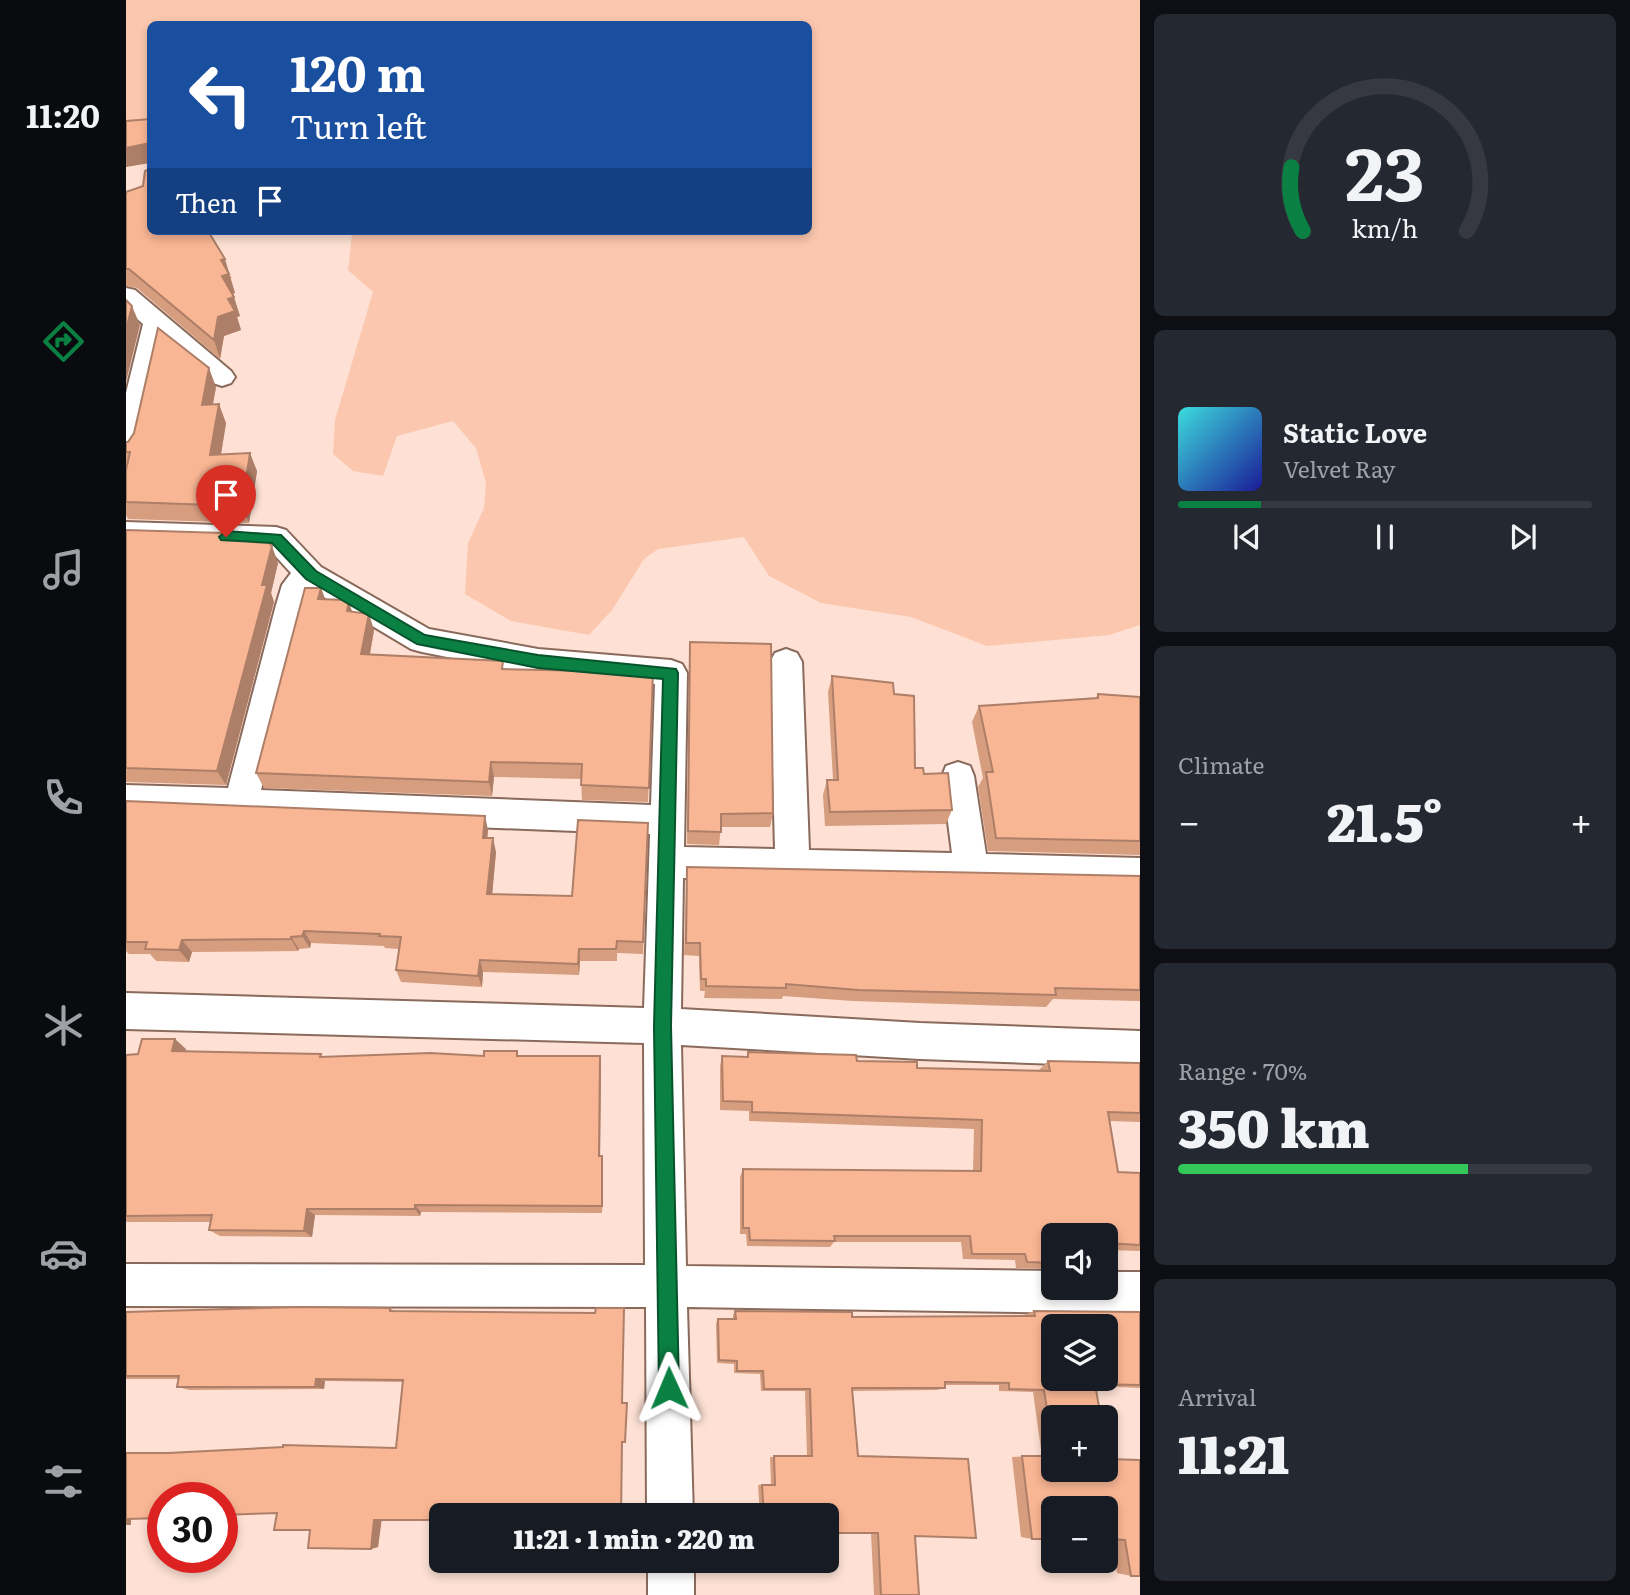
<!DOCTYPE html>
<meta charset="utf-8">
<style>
:root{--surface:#171b24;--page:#242831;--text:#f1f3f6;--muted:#9ea1a6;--line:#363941;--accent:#0b8043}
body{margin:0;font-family:Literata,serif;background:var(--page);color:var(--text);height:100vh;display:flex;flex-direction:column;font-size:26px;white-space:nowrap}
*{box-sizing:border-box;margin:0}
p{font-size:23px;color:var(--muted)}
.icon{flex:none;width:38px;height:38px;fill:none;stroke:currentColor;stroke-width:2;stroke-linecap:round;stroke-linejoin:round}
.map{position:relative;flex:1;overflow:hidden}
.side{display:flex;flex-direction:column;gap:14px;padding:14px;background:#0d0f14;width:490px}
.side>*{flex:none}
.guide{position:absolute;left:21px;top:21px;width:665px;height:214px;border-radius:10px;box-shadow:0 4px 10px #0003;background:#1a4fa0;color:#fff;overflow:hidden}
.tools{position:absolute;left:915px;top:1223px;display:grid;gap:14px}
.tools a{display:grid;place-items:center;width:77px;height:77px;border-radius:10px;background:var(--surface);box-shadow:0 4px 10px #0003;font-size:35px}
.speed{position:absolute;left:21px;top:1482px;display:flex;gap:14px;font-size:35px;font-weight:700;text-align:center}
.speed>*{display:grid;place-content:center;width:91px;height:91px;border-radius:50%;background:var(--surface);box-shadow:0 4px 10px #0003;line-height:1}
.speed .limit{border:10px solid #d22;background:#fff;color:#111}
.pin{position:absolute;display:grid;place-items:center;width:60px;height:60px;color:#fff;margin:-72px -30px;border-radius:50% 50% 50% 0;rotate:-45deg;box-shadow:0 0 7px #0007}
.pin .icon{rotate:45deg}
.me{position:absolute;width:77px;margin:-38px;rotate:359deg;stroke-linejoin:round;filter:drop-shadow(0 0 5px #0008)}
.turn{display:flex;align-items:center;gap:24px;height:147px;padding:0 28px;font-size:32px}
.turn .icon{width:91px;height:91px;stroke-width:2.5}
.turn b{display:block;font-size:49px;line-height:60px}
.then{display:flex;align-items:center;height:66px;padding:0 28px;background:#0003;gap:14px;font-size:26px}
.big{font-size:52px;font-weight:800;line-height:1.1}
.side .widget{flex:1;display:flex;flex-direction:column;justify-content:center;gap:10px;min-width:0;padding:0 24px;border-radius:10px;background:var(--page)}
.side .dial{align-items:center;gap:0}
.dial svg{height:182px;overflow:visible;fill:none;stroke:var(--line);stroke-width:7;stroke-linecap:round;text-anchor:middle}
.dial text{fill:var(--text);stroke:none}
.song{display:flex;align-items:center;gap:21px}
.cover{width:84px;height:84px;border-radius:10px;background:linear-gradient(135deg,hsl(180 70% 55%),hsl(240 70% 35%))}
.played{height:7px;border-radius:4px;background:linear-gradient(90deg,var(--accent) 20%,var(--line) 20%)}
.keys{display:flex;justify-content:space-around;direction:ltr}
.heat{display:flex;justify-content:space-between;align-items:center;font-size:38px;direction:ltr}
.charge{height:10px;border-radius:5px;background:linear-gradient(90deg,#34c759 70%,var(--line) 0)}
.trip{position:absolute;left:303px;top:1503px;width:410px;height:70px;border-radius:10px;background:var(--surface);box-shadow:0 4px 10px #0003;font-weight:800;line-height:70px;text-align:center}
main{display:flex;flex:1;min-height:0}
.menu{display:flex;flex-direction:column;width:126px;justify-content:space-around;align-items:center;background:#090b0e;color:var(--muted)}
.menu .icon{width:49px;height:49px}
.menu .current{color:var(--accent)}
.menu b{font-size:32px;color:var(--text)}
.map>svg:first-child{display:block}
.green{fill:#fbc7ae}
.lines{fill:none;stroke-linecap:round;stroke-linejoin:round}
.street-casing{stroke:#896a5b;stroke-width:4}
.street{fill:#fff;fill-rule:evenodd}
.wall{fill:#d69d7f}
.shaded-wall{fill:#ae7f68}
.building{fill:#f9b694;stroke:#ae7f68;stroke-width:2;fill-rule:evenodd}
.route{fill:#0b8043;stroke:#07532c;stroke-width:2}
</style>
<main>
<nav class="menu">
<b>11:20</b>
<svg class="icon current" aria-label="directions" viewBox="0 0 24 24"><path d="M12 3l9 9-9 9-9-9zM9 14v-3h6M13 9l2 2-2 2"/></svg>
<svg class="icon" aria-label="music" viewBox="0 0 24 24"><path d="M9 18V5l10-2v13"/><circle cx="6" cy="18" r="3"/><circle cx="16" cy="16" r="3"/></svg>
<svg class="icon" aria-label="phone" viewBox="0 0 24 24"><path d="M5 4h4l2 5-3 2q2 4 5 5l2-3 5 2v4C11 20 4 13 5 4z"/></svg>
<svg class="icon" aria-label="climate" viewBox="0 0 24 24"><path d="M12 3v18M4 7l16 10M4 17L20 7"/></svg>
<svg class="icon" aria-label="car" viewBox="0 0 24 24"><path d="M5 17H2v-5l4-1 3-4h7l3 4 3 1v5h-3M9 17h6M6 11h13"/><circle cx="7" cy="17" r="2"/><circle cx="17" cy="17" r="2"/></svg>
<svg class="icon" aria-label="filters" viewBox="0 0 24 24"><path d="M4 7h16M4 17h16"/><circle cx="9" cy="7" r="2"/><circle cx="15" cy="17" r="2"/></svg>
</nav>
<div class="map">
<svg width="1014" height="1595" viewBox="0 0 1014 1595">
<rect width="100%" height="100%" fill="#fee1d4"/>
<polygon class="green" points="0,0 1014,0 1014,625 983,635 861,646 785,617 695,603 643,576 618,537 532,549 518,559 486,610 463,635 385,621 339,594 342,543 358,508 360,483 350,448 327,421 271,436 257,476 227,471 207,454 209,420 247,292 222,270 226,235 229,231 682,231 682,24 24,24 24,125 0,131"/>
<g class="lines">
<g class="street-casing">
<g id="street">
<polygon points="0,288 9,290 105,371 109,377 105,383 96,386 87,383 38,342 14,450 10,457 0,460 0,393 17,324 0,309"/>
<path d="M 0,522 L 150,527 L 160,530 L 195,567 L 303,629 L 412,649 L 545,660 L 556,664 L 561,673 L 558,847 L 649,849 L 644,662 L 649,653 L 660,649 L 671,653 L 676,662 L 683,850 L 826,853 L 816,776 L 820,766 L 832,762 L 844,766 L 848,776 L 860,854 L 1014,858 L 1014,888 L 557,878 L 555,1009 L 794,1023 L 1014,1031 L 1014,1067 L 794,1059 L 555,1045 L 560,1266 L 928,1271 L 928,1288 L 980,1288 L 980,1272 L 1014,1272 L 1014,1314 L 561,1307 L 567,1516 L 521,1516 L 520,1307 L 0,1306 L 0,1264 L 519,1265 L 518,1043 L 0,1029 L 0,993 L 518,1008 L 524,834 L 0,813 L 0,785 L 102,788 L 150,605 L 156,585 L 165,573 L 143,549 L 0,544 ZM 186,590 L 285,649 L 296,652 L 412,675 L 529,684 L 525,805 L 135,790 Z"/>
<rect x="522" y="1561" width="46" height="34"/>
</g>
</g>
<use href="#street" class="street"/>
</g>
<g class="wall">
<polygon points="17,186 106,278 104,278 109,293 106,294 114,316 111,317 115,330 98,336 94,359 11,288 0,286 0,191"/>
<polygon points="90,387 87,405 100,423 95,454 131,471 123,523 2,519 0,515 0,442"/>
<polygon points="0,530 135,541 152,563 145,593 148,602 100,785 0,782"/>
<polygon points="195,588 199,599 223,602 226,612 248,630 244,654 379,669 464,671 527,671 522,802 456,800 455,779 368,777 366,796 138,788 130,773"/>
<polygon points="564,642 647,813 644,827 595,827 593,845 561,844"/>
<polygon points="706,676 768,694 789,768 798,774 826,810 820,824 699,826 697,795 701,780 707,780 702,692"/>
<polygon points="972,694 1014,697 1014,855 862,851 852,787 857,778 846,722 853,706 969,699"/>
<polygon points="0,801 362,830 361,838 370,852 366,895 446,896 522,823 517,954 491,953 491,961 454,961 453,975 357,972 356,987 275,982 270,970 273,949 259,948 258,946 185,943 184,948 173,949 172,951 66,952 63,962 30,961 24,954 3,954 0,951"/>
<polygon points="561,867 1014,876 1014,1001 927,999 920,1007 727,1001 657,996 656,999 578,998 579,991 574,991 573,956 558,955"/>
<polygon points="60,1049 59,1052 197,1057 474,1056 474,1156 477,1164 476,1213 295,1212 294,1216 189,1215 186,1237 94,1236 83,1230 85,1222 0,1222 0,1055 12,1054"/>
<polygon points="622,1052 731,1061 791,1068 912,1071 922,1061 1014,1063 1014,1122 983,1121 992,1172 1014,1173 1014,1251 980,1250 980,1236 928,1236 928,1269 890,1268 889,1260 837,1259 835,1242 708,1242 704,1247 621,1246 620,1234 614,1234 614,1177 617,1169 847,1171 848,1129 623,1121 623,1111 594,1110 594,1066 596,1056 621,1057"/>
<polygon points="264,1308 268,1311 497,1403 499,1443 497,1443 255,1520 252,1547 245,1549 184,1530 151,1513 5,1519 5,1525 0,1525 42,1453 270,1448 276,1382 199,1381 198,1389 64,1390 51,1387 53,1379 0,1379 0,1312"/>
<polygon points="609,1311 726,1317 898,1316 898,1315 908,1311 1014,1312 1014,1388 969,1386 982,1459 1014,1460 1005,1576 991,1573 986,1540 906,1539 895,1537 886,1457 916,1456 907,1392 873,1391 873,1385 819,1385 819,1388 811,1390 726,1391 732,1456 789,1536 793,1595 748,1595 745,1533 700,1516 634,1516 632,1485 645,1484 644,1457 681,1456 679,1391 635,1391 634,1374 608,1373 608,1364 591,1363 590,1323 592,1319 607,1319 607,1315"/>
</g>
<g class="shaded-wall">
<polygon points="24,143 24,163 0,167 0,148"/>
<polygon points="99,259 109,293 103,295 96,276 95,260"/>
<polygon points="108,297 114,316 111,317 115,330 98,336 94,359 88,340 92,317 102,299"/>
<polygon points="6,306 14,325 0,382 0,330"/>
<polygon points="83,368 90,387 83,423 76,405"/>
<polygon points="93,404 100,423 92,473 84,455"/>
<polygon points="124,453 131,471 123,523 116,506"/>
<polygon points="146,546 152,563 145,593 148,602 100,785 91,771"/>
<polygon points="195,588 201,604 192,599"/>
<polygon points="223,602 228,618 221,611"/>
<polygon points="243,614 248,630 241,670 235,654"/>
<polygon points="365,762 368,777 366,796 363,782"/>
<polygon points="359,816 362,830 360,851 357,838"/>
<polygon points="367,838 370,852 365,907 361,894"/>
<polygon points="178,931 185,943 184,948 176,936"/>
<polygon points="165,937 173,949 172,951 165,939"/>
<polygon points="56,940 66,952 63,962 53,950"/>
<polygon points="453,949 454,961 453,975 452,964"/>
<polygon points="354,960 357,972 356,987 352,976"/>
<polygon points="49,1039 60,1049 57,1061 46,1051"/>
<polygon points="474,1056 475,1066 474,1163 473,1156"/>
<polygon points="476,1156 477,1164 476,1213"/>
<polygon points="289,1205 295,1212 294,1216 289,1209"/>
<polygon points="181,1209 189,1215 186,1237 178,1231"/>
<polygon points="190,1379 199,1381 198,1389 189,1387"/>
<rect x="0" y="1518" width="5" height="7"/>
<polygon points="256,1518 252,1547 245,1549 248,1520"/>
</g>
<g class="building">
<polygon points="24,119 24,143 0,148 0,121"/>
<polygon points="24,169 24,231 82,231 99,259 95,260 103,274 96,276 108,297 102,299 109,311 92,317 88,340 3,269 0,269 0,192 17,186 19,171"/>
<polygon points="0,300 6,306 0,330"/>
<polygon points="32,328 83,368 76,405 93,404 84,455 124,453 116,506 0,502 0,470 4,452 0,452 0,442 2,442 8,433"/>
<polygon points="0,530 132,534 130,541 141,541 146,546 136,585 141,585 91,771 0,768"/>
<polygon points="179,588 195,588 192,599 220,600 223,602 221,611 243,614 235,654 377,661 376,669 464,671 465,669 527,671 523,788 455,785 456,764 365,762 363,782 130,773"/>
<polygon points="564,642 645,644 647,813 595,814 595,832 562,831"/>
<polygon points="706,676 767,683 768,694 788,696 789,768 797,768 798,774 822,773 826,810 704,812 701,780 712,780"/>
<polygon points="972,694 1014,697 1014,841 870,838 860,772 867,772 853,706 972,698"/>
<polygon points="0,801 359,816 357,838 367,838 361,894 446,896 452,820 522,823 517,942 491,941 490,949 453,949 452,964 354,960 352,976 270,970 275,937 253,936 254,934 178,931 176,936 165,937 165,939 56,940 53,950 19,949 21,942 0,942"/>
<polygon points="561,867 1014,876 1014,990 929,988 930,995 732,990 660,984 660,988 580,986 580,979 575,979 574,943 560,943"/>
<polygon points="16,1039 49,1039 46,1051 195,1054 194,1057 304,1053 358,1056 358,1051 391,1051 391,1056 474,1056 473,1156 476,1156 476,1206 289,1205 289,1209 181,1209 178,1231 83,1230 86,1215 0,1216 0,1055 12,1054"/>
<polygon points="622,1052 730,1055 731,1061 791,1062 791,1068 924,1071 922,1061 1014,1063 1014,1113 982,1112 992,1172 1014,1173 1014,1245 980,1243 980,1236 928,1236 928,1263 901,1262 899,1254 846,1254 844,1236 708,1236 709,1241 624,1240 623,1228 617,1228 617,1169 855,1171 856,1120 626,1112 626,1102 597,1101 596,1056 622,1057"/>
<polygon points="174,1307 264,1308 264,1311 469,1313 470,1308 498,1308 496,1403 501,1403 499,1442 496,1442 495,1516 315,1516 315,1520 248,1520 245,1549 182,1548 184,1530 148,1530 151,1513 96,1515 96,1498 37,1498 37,1518 0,1519 0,1453 42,1453 157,1447 157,1445 270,1448 277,1380 190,1379 189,1387 51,1387 53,1376 0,1376 0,1312"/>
<path d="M 609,1311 L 726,1312 L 726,1317 L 909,1316 L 908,1311 L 1014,1312 L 1014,1385 L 969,1384 L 975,1418 L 928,1418 L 928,1453 L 918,1390 L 883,1389 L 883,1383 L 819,1382 L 819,1388 L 726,1388 L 732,1456 L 842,1459 L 850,1538 L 789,1536 L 793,1595 L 755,1595 L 752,1533 L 700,1533 L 700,1516 L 638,1516 L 636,1485 L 649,1485 L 648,1456 L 686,1456 L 684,1389 L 638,1389 L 637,1371 L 611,1371 L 611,1361 L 593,1360 L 592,1319 L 610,1319 ZM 928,1326 L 980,1326 L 980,1379 L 928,1379 Z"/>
<polygon points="980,1449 982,1459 1014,1460 1014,1576 1005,1576 999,1540 980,1539 980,1508 928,1508 928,1539 906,1539 896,1456 928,1456 928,1470 980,1470"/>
</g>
<polygon class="route" points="100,531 155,535 190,571 299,635 412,655 550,669 552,673 545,1026 553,1388 550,1396 543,1399 536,1396 533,1388 528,1026 537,679 412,668 291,644 180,579 146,543 95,540 93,537"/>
</svg>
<div class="tools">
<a><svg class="icon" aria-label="sound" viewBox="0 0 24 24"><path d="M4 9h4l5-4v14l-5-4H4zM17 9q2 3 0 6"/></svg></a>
<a><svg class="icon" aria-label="layers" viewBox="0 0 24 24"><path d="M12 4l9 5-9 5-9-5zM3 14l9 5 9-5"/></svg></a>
<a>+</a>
<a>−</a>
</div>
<div class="speed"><div class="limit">30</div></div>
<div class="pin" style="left:100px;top:537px;background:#d93025"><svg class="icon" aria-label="arrive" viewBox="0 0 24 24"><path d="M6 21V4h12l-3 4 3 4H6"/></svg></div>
<svg class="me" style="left:543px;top:1388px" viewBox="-20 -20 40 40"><path d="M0-17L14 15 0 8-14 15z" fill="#0b8043" stroke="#fff" stroke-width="4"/></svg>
<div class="trip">11:21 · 1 min · 220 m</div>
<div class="guide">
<div class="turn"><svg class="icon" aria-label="left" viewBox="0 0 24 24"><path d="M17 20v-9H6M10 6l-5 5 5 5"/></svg><div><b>120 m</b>Turn left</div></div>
<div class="then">Then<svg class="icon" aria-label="arrive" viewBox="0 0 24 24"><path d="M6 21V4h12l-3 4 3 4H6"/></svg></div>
</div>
</div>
<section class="side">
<div class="widget dial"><svg viewBox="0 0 100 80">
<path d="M14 69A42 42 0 1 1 86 69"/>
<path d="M14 69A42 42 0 0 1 9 41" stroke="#0b8043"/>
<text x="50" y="56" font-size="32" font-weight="700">23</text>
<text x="50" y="72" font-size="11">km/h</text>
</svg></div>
<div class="widget">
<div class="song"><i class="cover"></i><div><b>Static Love</b><p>Velvet Ray</p></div></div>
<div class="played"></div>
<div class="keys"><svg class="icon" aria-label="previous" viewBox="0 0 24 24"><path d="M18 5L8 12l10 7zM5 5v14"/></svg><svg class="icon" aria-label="pause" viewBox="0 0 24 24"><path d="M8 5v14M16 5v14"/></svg><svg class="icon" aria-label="next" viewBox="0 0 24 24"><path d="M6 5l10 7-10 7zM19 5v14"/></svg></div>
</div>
<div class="widget"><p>Climate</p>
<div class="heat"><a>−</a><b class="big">21.5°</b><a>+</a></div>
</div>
<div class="widget"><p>Range · 70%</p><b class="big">350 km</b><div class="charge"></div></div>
<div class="widget"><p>Arrival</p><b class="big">11:21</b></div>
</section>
</main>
